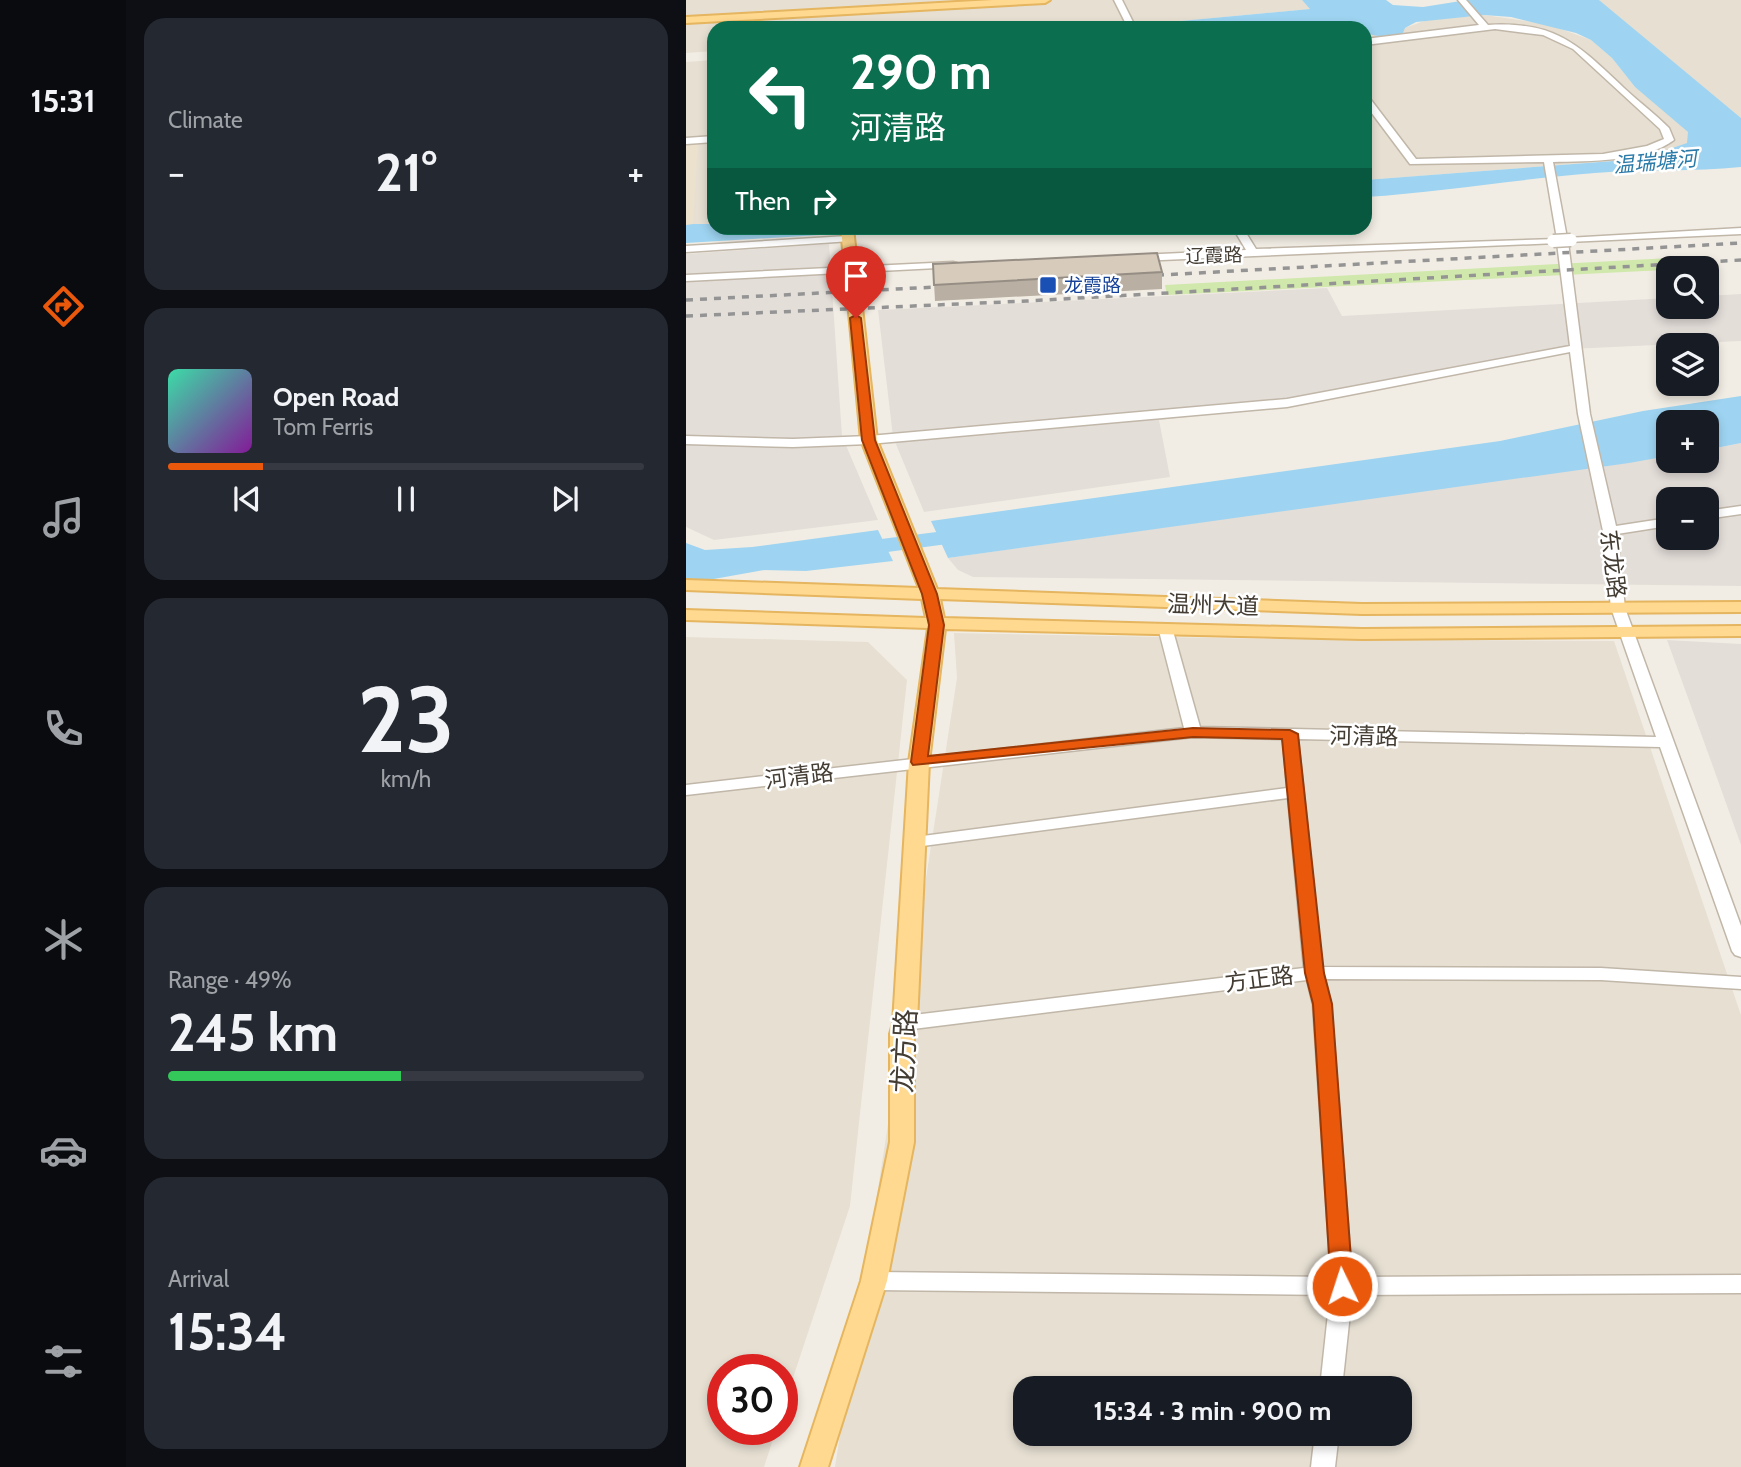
<!DOCTYPE html>
<meta charset="utf-8">
<style>
:root{--surface:#171b24;--page:#242831;--text:#f1f3f6;--muted:#9ea1a6;--line:#363941;--accent:#ea580c}
body{margin:0;font-family:Cabin,"Noto Sans SC",sans-serif;background:var(--page);color:var(--text);height:100vh;display:flex;flex-direction:column;font-size:26px;white-space:nowrap}
*{box-sizing:border-box;margin:0}
p{font-size:23px;color:var(--muted)}
.icon{flex:none;width:38px;height:38px;fill:none;stroke:currentColor;stroke-width:2;stroke-linecap:round;stroke-linejoin:round}
.map{position:relative;flex:1;overflow:hidden}
.sheet{display:flex;flex-direction:column;gap:18px;padding:18px;background:#0d0f14;width:560px}
.sheet>*{flex:none}
.banner{position:absolute;left:21px;top:21px;width:665px;height:214px;border-radius:21px;box-shadow:0 4px 10px #0003;background:#0b6e4f;color:#fff;overflow:hidden}
.tools{position:absolute;left:970px;top:256px;display:grid;gap:14px}
.tools a{display:grid;place-items:center;width:63px;height:63px;border-radius:14px;background:var(--surface);box-shadow:0 4px 10px #0003;font-size:35px}
.speed{position:absolute;left:21px;top:1354px;display:flex;gap:14px;font-size:35px;font-weight:700;text-align:center}
.speed>*{display:grid;place-content:center;width:91px;height:91px;border-radius:50%;background:var(--surface);box-shadow:0 4px 10px #0003;line-height:1}
.speed .limit{border:10px solid #d22;background:#fff;color:#111}
.pin{position:absolute;display:grid;place-items:center;width:60px;height:60px;color:#fff;margin:-72px -30px;border-radius:50% 50% 50% 0;rotate:-45deg;box-shadow:0 0 7px #0007}
.pin .icon{rotate:45deg}
.me{position:absolute;width:77px;margin:-38px;rotate:356deg;stroke-linejoin:round;filter:drop-shadow(0 0 5px #0008)}
.turn{display:flex;align-items:center;gap:24px;height:147px;padding:0 28px;font-size:32px}
.turn .icon{width:91px;height:91px;stroke-width:2.5}
.turn b{display:block;font-size:49px;line-height:60px}
.then{display:flex;align-items:center;height:66px;padding:0 28px;background:#0003;gap:14px;font-size:26px}
.big{font-size:52px;font-weight:700;line-height:1.1}
.sheet .tile{flex:1;display:flex;flex-direction:column;justify-content:center;gap:10px;min-width:0;padding:0 24px;border-radius:21px;background:var(--page)}
.sheet .dial{align-items:center;gap:0}
.dial b{font-size:91px;line-height:1}
.song{display:flex;align-items:center;gap:21px}
.cover{width:84px;height:84px;border-radius:10px;background:linear-gradient(135deg,hsl(160 70% 55%),hsl(290 70% 35%))}
.played{height:7px;border-radius:4px;background:linear-gradient(90deg,var(--accent) 20%,var(--line) 20%)}
.keys{display:flex;justify-content:space-around;direction:ltr}
.heat{display:flex;justify-content:space-between;align-items:center;font-size:38px;direction:ltr}
.charge{height:10px;border-radius:5px;background:linear-gradient(90deg,#34c759 49%,var(--line) 0)}
.trip{position:absolute;left:327px;top:1376px;width:399px;height:70px;border-radius:21px;background:var(--surface);box-shadow:0 4px 10px #0003;font-weight:700;line-height:70px;text-align:center}
main{display:flex;flex:1;min-height:0}
.tab-bar{display:flex;flex-direction:column;width:126px;justify-content:space-around;align-items:center;background:#090b0e;color:var(--muted)}
.tab-bar .icon{width:49px;height:49px}
.tab-bar .on{color:var(--accent)}
.tab-bar b{font-size:32px;color:var(--text)}
.map>svg:first-child{display:block}
.residential{fill:#e6dfd2;fill-rule:evenodd}
.industrial{fill:#e4ded9;fill-rule:evenodd}
.education{fill:#ece1cd}
.green{fill:#d0e8ab}
.water{fill:#9ed4f1}
.lines{fill:none;stroke-linecap:round;stroke-linejoin:round}
.river{fill:#9ed4f1;fill-rule:evenodd}
.minor-casing{stroke:#c1b7a9;stroke-width:3}
.major-casing{stroke:#e5b55f;stroke-width:4}
.minor{fill:#fff;fill-rule:evenodd}
.major{fill:#ffd990;fill-rule:evenodd}
.rail{stroke:#949494;stroke-width:3.5;stroke-dasharray:7 7;stroke-linecap:butt}
.minor-bridge-casing{stroke:#c1b7a9;stroke-width:15;stroke-linecap:butt}
.minor-bridge{stroke:#fff;stroke-width:12}
.wall{fill:#b9afa2}
.building{fill:#d7cbbc;stroke:#968e84;stroke-width:2}
.route{fill:#ea580c;stroke:#983908;stroke-width:2}
.transit-dot{fill:#1a4fb4;stroke:#fff;stroke-width:2.5}
.labels{text-anchor:middle;stroke-width:5;stroke-linejoin:round;paint-order:stroke}
.far-street-label{font-size:19px;fill:#443d34;stroke:#fff}
.far-transit-label{font-size:19px;fill:#164399;stroke:#fff;text-anchor:start}
.far-water-label{font-size:21px;font-style:italic;fill:#2b7ba9;stroke:#fff}
.street-label{font-size:23px;fill:#443d34;stroke:#fff}
.near-street-label{font-size:28px;fill:#443d34;stroke:#fff}
</style>
<main>
<nav class="tab-bar">
<b>15:31</b>
<svg class="icon on" aria-label="directions" viewBox="0 0 24 24"><path d="M12 3l9 9-9 9-9-9zM9 14v-3h6M13 9l2 2-2 2"/></svg>
<svg class="icon" aria-label="music" viewBox="0 0 24 24"><path d="M9 18V5l10-2v13"/><circle cx="6" cy="18" r="3"/><circle cx="16" cy="16" r="3"/></svg>
<svg class="icon" aria-label="phone" viewBox="0 0 24 24"><path d="M5 4h4l2 5-3 2q2 4 5 5l2-3 5 2v4C11 20 4 13 5 4z"/></svg>
<svg class="icon" aria-label="climate" viewBox="0 0 24 24"><path d="M12 3v18M4 7l16 10M4 17L20 7"/></svg>
<svg class="icon" aria-label="car" viewBox="0 0 24 24"><path d="M5 17H2v-5l4-1 3-4h7l3 4 3 1v5h-3M9 17h6M6 11h13"/><circle cx="7" cy="17" r="2"/><circle cx="17" cy="17" r="2"/></svg>
<svg class="icon" aria-label="filters" viewBox="0 0 24 24"><path d="M4 7h16M4 17h16"/><circle cx="9" cy="7" r="2"/><circle cx="15" cy="17" r="2"/></svg>
</nav>
<section class="sheet">
<div class="tile"><p>Climate</p>
<div class="heat"><a>−</a><b class="big">21°</b><a>+</a></div>
</div>
<div class="tile">
<div class="song"><i class="cover"></i><div><b>Open Road</b><p>Tom Ferris</p></div></div>
<div class="played"></div>
<div class="keys"><svg class="icon" aria-label="previous" viewBox="0 0 24 24"><path d="M18 5L8 12l10 7zM5 5v14"/></svg><svg class="icon" aria-label="pause" viewBox="0 0 24 24"><path d="M8 5v14M16 5v14"/></svg><svg class="icon" aria-label="next" viewBox="0 0 24 24"><path d="M6 5l10 7-10 7zM19 5v14"/></svg></div>
</div>
<div class="tile dial"><b>23</b><p>km/h</p></div>
<div class="tile"><p>Range · 49%</p><b class="big">245 km</b><div class="charge"></div></div>
<div class="tile"><p>Arrival</p><b class="big">15:34</b></div>
</section>
<div class="map">
<svg width="1055" height="1467" viewBox="0 0 1055 1467">
<rect width="100%" height="100%" fill="#f2ede4"/>
<g class="residential">
<polygon points="0,0 616,0 625,9 419,28 28,28 28,51 0,53"/>
<polygon points="913,0 1055,0 1055,118 915,3"/>
<polygon points="798,15 861,24 905,40 926,58 949,87 996,124 1002,132 1002,143 954,159 679,180 679,32 719,28 741,20"/>
<polygon points="28,60 28,224 0,225 0,62"/>
<path d="M 268,633 L 582,639 L 928,641 L 1055,1015 L 1055,1467 L 149,1467 L 271,678 ZM 340,1388 L 714,1388 L 714,1433 L 340,1433 Z"/>
<polygon points="0,637 182,642 221,680 164,1206 96,1411 96,1370 37,1370 37,1430 90,1430 78,1467 0,1467"/>
</g>
<g class="industrial">
<polygon points="143,244 156,436 192,520 28,540 0,527 0,254"/>
<polygon points="641,288 656,316 982,298 982,306 1020,306 1020,296 1055,294 1055,341 885,349 629,402 473,420 484,477 238,512 207,437 192,310"/>
<path d="M 1055,443 L 1055,586 L 287,577 L 272,570 L 262,558 L 982,456 L 982,460 L 1020,460 L 1020,450 ZM 982,499 L 1020,499 L 1020,537 L 982,537 Z"/>
<polygon points="981,640 1055,644 1055,845 1026,764"/>
</g>
<polygon class="education" points="12,143 7,224 0,225 0,144"/>
<polygon class="green" points="1022,256 1019,268 481,295 479,285"/>
<g class="water">
<path d="M 616,0 L 700,0 L 707,5 L 737,7 L 781,0 L 913,0 L 1055,118 L 1055,167 C 1007,172 958,169 909,173 C 832,179 756,192 679,197 L 679,180 L 954,159 L 1001,143 L 1002,132 L 949,87 L 926,58 L 905,40 L 890,33 L 825,17 L 798,15 L 730,22 L 719,28 L 716,35 C 702,37 691,38 679,32 L 679,28 L 654,25 L 590,28 L 419,28 L 624,9 Z"/>
<polygon points="7,224 28,224 28,228 248,228 0,243 0,225"/>
<polygon points="1055,396 1055,443 1020,450 1020,422 982,422 982,456 943,463 262,558 245,521 814,441 957,411"/>
<polygon points="192,530 207,561 120,571 0,568 0,543 19,550 66,547"/>
</g>
<g class="lines">
<g class="river">
<polygon points="290,527 299,529 302,534 299,539 164,557 155,555 152,550 155,545 164,543"/>
<polygon points="75,557 84,559 87,564 84,569 0,584 0,568"/>
</g>
<g class="minor-casing">
<g id="minor">
<polygon points="428,0 436,0 450,28 442,28"/>
<path d="M 772,0 L 780,0 L 802,25 C 871,21 892,45 938,88 C 953,102 969,114 983,128 L 988,140 C 959,162 903,161 867,162 L 881,238 L 1055,228 L 1055,234 L 882,242 L 904,414 L 930,526 L 982,518 L 982,526 L 931,534 L 939,608 L 1055,926 L 1055,957 L 1049,955 L 1046,951 L 974,747 L 612,739 L 636,967 L 915,968 L 1055,977 L 1055,989 L 915,980 L 639,979 L 645,1005 L 666,1277 L 1055,1275 L 1055,1293 L 666,1295 L 656,1388 L 634,1388 L 644,1295 L 188,1290 L 180,1287 L 177,1281 L 180,1275 L 188,1272 L 645,1277 L 627,1005 L 621,980 L 219,1030 L 212,1028 L 210,1023 L 212,1018 L 219,1016 L 618,968 L 602,798 L 229,847 L 221,842 L 229,837 L 601,788 L 597,739 L 507,737 L 0,795 L 0,785 L 498,728 L 473,631 L 480,627 L 487,631 L 514,727 L 970,737 L 925,608 L 917,531 L 892,414 L 884,352 L 601,407 L 183,444 L 107,447 L 0,444 L 0,436 L 107,439 L 183,436 L 601,399 L 884,346 L 871,243 L 453,261 L 448,258 L 453,255 L 560,250 L 547,228 L 557,228 L 570,249 L 871,239 L 858,162 L 724,164 L 679,104 L 679,95 L 682,96 L 730,159 L 917,154 L 961,146 L 978,139 L 974,129 L 887,49 L 857,35 L 809,29 L 679,45 L 679,39 L 793,25 Z"/>
<polygon points="28,136 28,142 0,144 0,138"/>
<polygon points="161,236 166,239 165,241 0,252 0,246"/>
<polygon points="267,262 271,263 271,267 0,281 0,275"/>
<polygon points="1055,506 1055,514 1020,519 1020,511"/>
<polygon points="629,1433 653,1433 649,1467 625,1467"/>
</g>
</g>
<g class="major-casing">
<g id="major">
<polygon points="307,0 364,0 359,3 0,23 0,17"/>
<polygon points="155,228 167,228 191,440 251,589 676,604 1055,602 1055,612 676,614 254,599 258,618 676,629 1055,626 1055,636 676,639 259,629 243,762 231,1023 228,1034 228,1142 201,1281 142,1467 114,1467 175,1281 204,1142 204,1034 207,1023 223,762 242,628 0,620 0,610 240,618 236,599 0,590 0,580 233,588 175,440"/>
</g>
</g>
<use href="#minor" class="minor"/>
<use href="#major" class="major"/>
<g class="rail">
<polyline points="457,276 1055,243"/>
<polyline points="0,300 269,286"/>
<polyline points="0,316 341,301 1055,260"/>
</g>
<g class="minor-bridge-casing">
<polyline id="minor-bridge" points="867,241 885,240"/>
</g>
<use href="#minor-bridge" class="minor-bridge"/>
</g>
<polygon class="wall" points="247,264 476,272 476,289 249,301"/>
<polygon class="building" points="471,253 476,272 248,285 247,264"/>
<polygon class="route" points="170,315 175,318 189,440 251,594 258,625 242,756 507,728 604,730 612,734 638,973 646,1004 667,1286 664,1292 656,1295 648,1292 645,1286 627,1004 619,973 596,739 507,737 227,765 225,762 243,625 236,594 176,440 164,318"/>
<rect class="transit-dot" x="353" y="276" width="18" height="18" rx="3.5"/>
<g class="labels">
<g class="far-street-label">
<text transform="translate(528 255) rotate(-2)" y="7">辽霞路</text>
</g>
<g class="far-transit-label">
<text x="378" y="292">龙霞路</text>
</g>
<g class="far-water-label">
<text transform="translate(969 162) rotate(-5)" y="7">温瑞塘河</text>
</g>
<g class="street-label">
<text transform="translate(927 564) rotate(83)" y="8">东龙路</text>
<text transform="translate(527 605) rotate(2)" y="8">温州大道</text>
<text transform="translate(678 736) rotate(1)" y="8">河清路</text>
<text transform="translate(113 776) rotate(-7)" y="8">河清路</text>
<text transform="translate(573 979) rotate(-7)" y="8">方正路</text>
</g>
<g class="near-street-label">
<text transform="translate(218 1051) rotate(-87)" y="10">龙方路</text>
</g>
</g>
</svg>
<div class="tools">
<a><svg class="icon" aria-label="search" viewBox="0 0 24 24"><circle cx="10" cy="10" r="6"/><path d="M15 15l6 6"/></svg></a>
<a><svg class="icon" aria-label="layers" viewBox="0 0 24 24"><path d="M12 4l9 5-9 5-9-5zM3 14l9 5 9-5"/></svg></a>
<a>+</a>
<a>−</a>
</div>
<div class="speed"><div class="limit">30</div></div>
<div class="pin" style="left:170px;top:318px;background:#d93025"><svg class="icon" aria-label="arrive" viewBox="0 0 24 24"><path d="M6 21V4h12l-3 4 3 4H6"/></svg></div>
<svg class="me" style="left:656px;top:1286px" viewBox="-20 -20 40 40"><circle r="17" fill="#ea580c" stroke="#fff" stroke-width="3"/><path d="M0-11L8 9 0 5-8 9z" fill="#fff"/></svg>
<div class="trip">15:34 · 3 min · 900 m</div>
<div class="banner">
<div class="turn"><svg class="icon" aria-label="left" viewBox="0 0 24 24"><path d="M17 20v-9H6M10 6l-5 5 5 5"/></svg><div><b>290 m</b>河清路</div></div>
<div class="then">Then<svg class="icon" aria-label="right" viewBox="0 0 24 24"><path d="M7 20v-9h11M14 6l5 5-5 5"/></svg></div>
</div>
</div>
</main>
